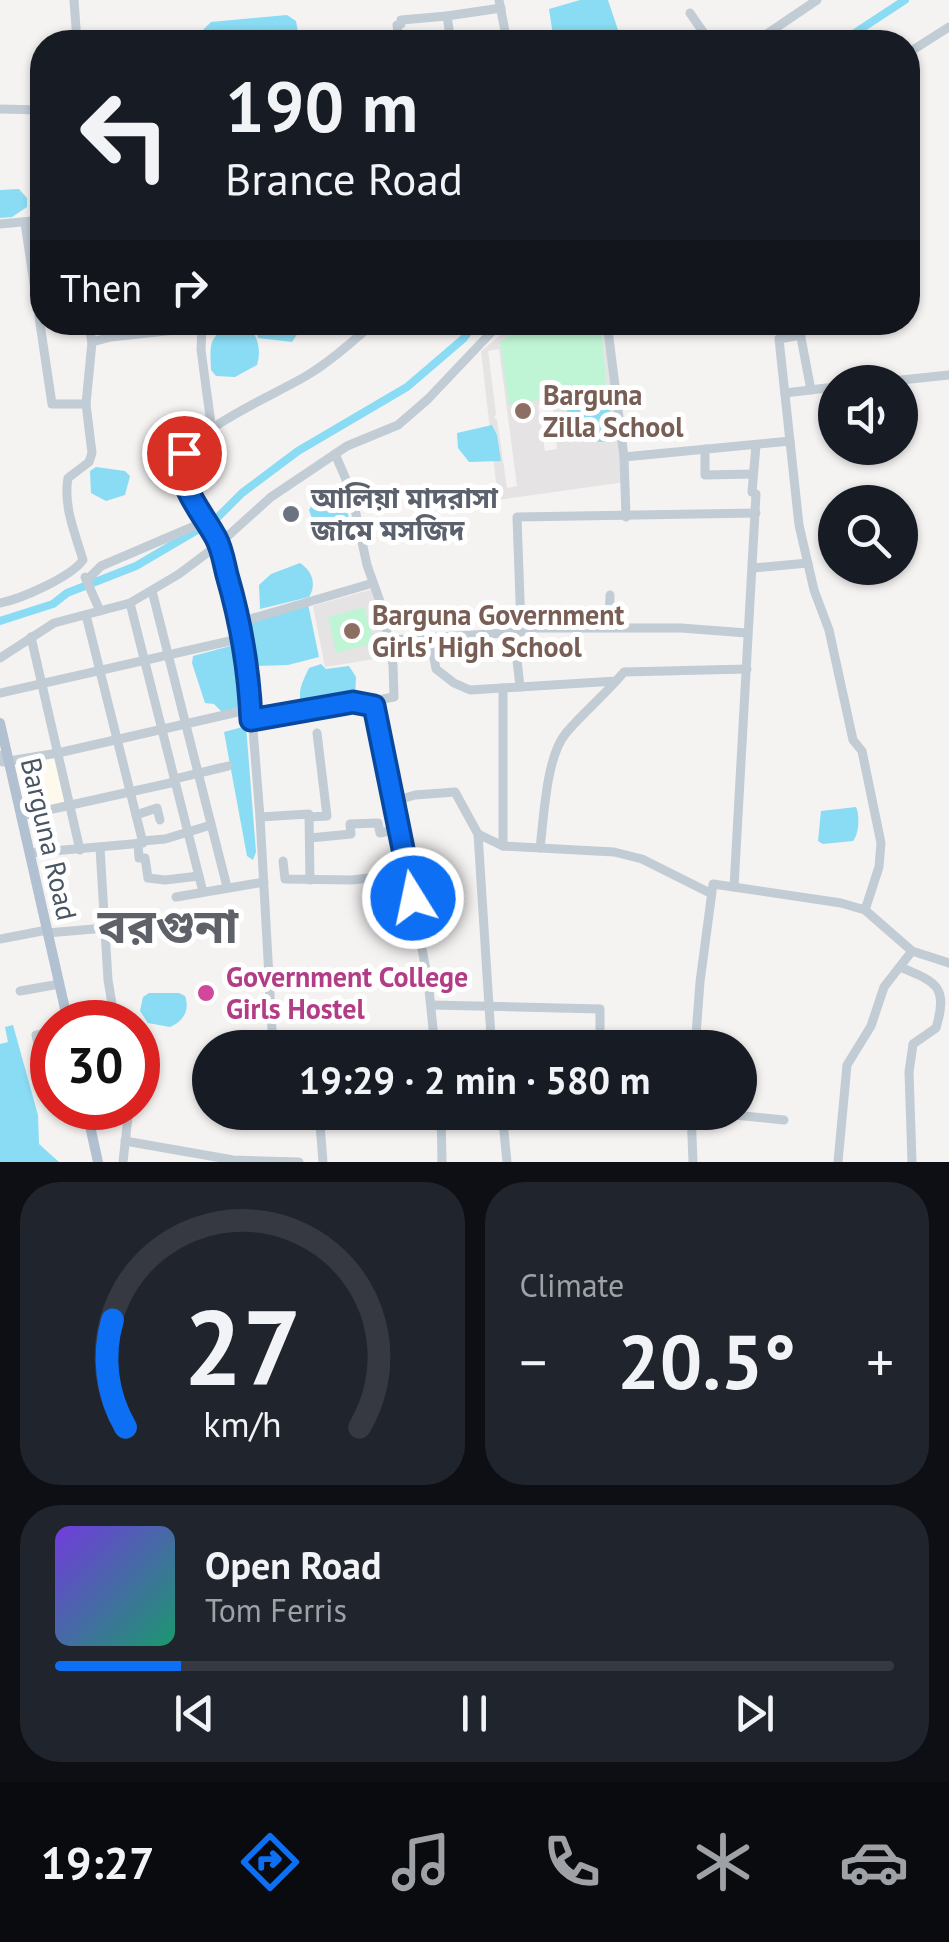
<!DOCTYPE html>
<meta charset="utf-8">
<style>
:root{--surface:#171b24;--page:#20242c;--text:#f1f3f6;--muted:#9ea1a6;--line:#363941;--accent:#0d6ff4}
body{margin:0;font-family:"PT Sans","Noto Sans Bengali",sans-serif;background:var(--page);color:var(--text);height:100vh;display:flex;flex-direction:column;font-size:38px;white-space:nowrap}
*{box-sizing:border-box;margin:0}
p{font-size:32px;color:var(--muted)}
.icon{flex:none;width:55px;height:55px;fill:none;stroke:currentColor;stroke-width:2;stroke-linecap:round;stroke-linejoin:round}
.map{position:relative;height:1162px;overflow:hidden}
.panel{display:flex;flex-direction:column;gap:20px;padding:20px;background:#0d0f14;flex:1}
.panel>*{flex:none}
.hud{position:absolute;left:30px;top:30px;width:890px;height:305px;border-radius:40px;box-shadow:0 2px 8px #0004;background:#171b24;color:var(--text);overflow:hidden}
.buttons{position:absolute;left:818px;top:365px;display:grid;gap:20px}
.buttons a{display:grid;place-items:center;width:100px;height:100px;border-radius:50%;background:var(--surface);box-shadow:0 2px 8px #0004;font-size:50px}
.speed{position:absolute;left:30px;top:1000px;display:flex;gap:20px;font-size:50px;font-weight:700;text-align:center}
.speed>*{display:grid;place-content:center;width:130px;height:130px;border-radius:50%;background:var(--surface);box-shadow:0 2px 8px #0004;line-height:1}
.speed .limit{border:15px solid #d22;background:#fff;color:#111}
.pin{position:absolute;display:grid;place-items:center;width:85px;height:85px;color:#fff;margin:-42px;border:5px solid #fff;border-radius:50%;box-shadow:0 2px 10px #0007}
.me{position:absolute;width:110px;margin:-55px;rotate:350deg;stroke-linejoin:round;filter:drop-shadow(0 0 8px #0008)}
.turn{display:flex;align-items:center;gap:35px;height:210px;padding:0 30px;font-size:45px}
.turn .icon{width:130px;height:130px;stroke-width:2.5}
.turn b{display:block;font-size:70px;line-height:85px}
.then{display:flex;align-items:center;height:95px;padding:0 30px;background:#0003;gap:20px;font-size:38px}
.big{font-size:75px;font-weight:800;line-height:1.1}
.panel .tile{flex:1;display:flex;flex-direction:column;justify-content:center;gap:15px;min-width:0;padding:0 35px;border-radius:40px;background:var(--page)}
.panel .dial{align-items:center;gap:0}
.dial svg{height:260px;overflow:visible;fill:none;stroke:var(--line);stroke-width:7;stroke-linecap:round;text-anchor:middle}
.dial text{fill:var(--text);stroke:none}
.song{display:flex;align-items:center;gap:30px}
.cover{width:120px;height:120px;border-radius:15px;background:linear-gradient(135deg,hsl(260 70% 55%),hsl(160 70% 35%))}
.played{height:10px;border-radius:5px;background:linear-gradient(90deg,var(--accent) 15%,var(--line) 15%)}
.keys{display:flex;justify-content:space-around;direction:ltr}
.heat{display:flex;justify-content:space-between;align-items:center;font-size:55px;direction:ltr}
.panel .tiles{flex:1;display:grid;gap:20px;grid-template-columns:1fr 1fr}
.tile:last-child{grid-column:span 2}
.trip{position:absolute;left:192px;top:1030px;width:565px;height:100px;border-radius:50px;background:var(--surface);box-shadow:0 2px 8px #0004;font-weight:800;line-height:100px;text-align:center}
.dock{display:flex;height:160px;justify-content:space-around;align-items:center;background:#090b0e;color:var(--muted)}
.dock .icon{width:70px;height:70px}
.dock .selected{color:var(--accent)}
.dock b{font-size:45px;color:var(--text)}
.map>svg:first-child{display:block}
.commercial{fill:#fef9ed}
.education{fill:#e6e3e4;fill-rule:evenodd}
.green{fill:#bff4d4}
.water{fill:#89dcf3}
.lines{fill:none;stroke-linecap:round;stroke-linejoin:round}
.canal{stroke:#89dcf3;stroke-width:8}
.minor{stroke:#c2ccd4;stroke-width:9}
.major{stroke:#b1c1d2;stroke-width:10}
.route-casing{stroke:#08489f;stroke-width:25}
.route{stroke:#0d6ff4;stroke-width:18}
.education-dot{fill:#8d6e63;stroke:#fff;stroke-width:4}
.worship-dot{fill:#6b7280;stroke:#fff;stroke-width:4}
.hotel-dot{fill:#d1479c;stroke:#fff;stroke-width:4}
.labels{text-anchor:middle;stroke-width:10;stroke-linejoin:round;paint-order:stroke}
.education-label{font-size:28px;font-weight:bold;fill:#785e54;stroke:#fff;text-anchor:start}
.worship-label{font-size:28px;font-weight:bold;fill:#5b616d;stroke:#fff;text-anchor:start}
.street-label{font-size:28px;fill:#485562;stroke:#fff}
.hotel-label{font-size:28px;font-weight:bold;fill:#b23c85;stroke:#fff;text-anchor:start}
.town-label{font-size:48px;font-weight:bold;fill:#5e6268;stroke:#fff}
</style>
<div class="map">
<svg width="949" height="1162" viewBox="0 0 949 1162">
<rect width="100%" height="100%" fill="#f5f2f2"/>
<polygon class="commercial" points="58,753 70,804 16,817 4,762"/>
<g class="education">
<path d="M 516,323 L 524,323 L 500,342 L 607,388 L 601,323 L 612,323 L 625,482 L 498,500 L 481,351 ZM 499,349 L 517,486 L 507,488 L 497,419 L 494,418 L 496,414 L 488,351 ZM 601,402 L 609,441 L 567,441 L 568,408 ZM 552,403 L 557,449 L 545,451 L 538,405 Z"/>
<polygon points="373,589 393,656 325,667 313,606"/>
</g>
<g class="green">
<polygon points="524,323 601,323 607,389 509,405 500,342"/>
<polygon points="364,607 375,643 336,653 328,617"/>
</g>
<g class="water">
<polygon points="580,0 608,0 622,42 554,42 549,9"/>
<polygon points="287,15 296,21 300,42 204,42 203,30 211,22"/>
<polygon points="19,189 27,198 27,207 12,217 0,218 0,190"/>
<polygon points="268,323 295,323 300,330 292,342 258,338 256,329"/>
<path d="M 237,326 L 249,328 C 259,337 261,352 257,365 L 235,377 L 216,376 L 211,370 C 210,342 208,334 237,326 Z"/>
<polygon points="609,402 613,432 609,442 567,441 567,408"/>
<polygon points="492,425 497,435 501,461 469,462 458,448 457,433"/>
<polygon points="96,467 125,471 130,476 125,495 106,501 91,493 90,471"/>
<polygon points="334,490 342,493 351,525 343,536 330,538 317,532 309,510 318,495"/>
<path d="M 300,563 C 312,571 317,584 309,597 L 260,609 L 259,585 L 271,574 Z"/>
<polygon points="308,604 319,657 288,665 257,666 247,622"/>
<polygon points="238,644 243,645 249,704 222,712 214,704 205,703 192,663 193,656"/>
<path d="M 321,664 L 326,669 L 349,666 L 356,677 L 355,699 L 302,707 C 297,691 302,683 309,668 Z"/>
<polygon points="246,726 256,852 253,860 247,856 224,732"/>
<path d="M 856,807 C 860,815 859,834 853,841 L 823,844 L 818,841 L 821,811 Z"/>
<path d="M 149,993 L 179,993 L 185,996 C 190,1010 184,1021 170,1027 L 148,1023 L 140,1011 L 143,997 Z"/>
<polygon points="13,1025 38,1115 39,1144 59,1162 0,1162 0,1044 8,1042 5,1027"/>
</g>
<g class="lines">
<g class="canal">
<polyline points="841,42 905,0"/>
<polyline points="0,621 53,604 67,593 136,566 216,519 242,493 298,451 407,387 463,339 476,322"/>
</g>
<g class="minor">
<polyline points="74,0 77,42"/>
<polyline points="499,0 507,42"/>
<polyline points="690,13 710,42"/>
<polyline points="399,42 397,25 401,24 401,20 447,16"/>
<polyline points="451,42 447,16 501,8"/>
<polyline points="755,42 817,0"/>
<polyline points="908,53 949,27"/>
<polyline points="0,109 42,110"/>
<polyline points="25,223 52,404 86,404"/>
<polyline points="0,224 42,220"/>
<polyline points="88,322 92,342"/>
<polyline points="607,322 624,457"/>
<polyline points="798,322 811,390"/>
<polyline points="202,327 201,350 212,431"/>
<polyline points="801,335 779,339 799,525 814,590 829,630 853,740 862,751 881,843 879,867 865,910"/>
<polyline points="882,382 949,375"/>
<polyline points="785,393 835,387"/>
<polyline points="705,449 705,475 753,474"/>
<polyline points="335,454 351,491 367,565 383,610 393,665 394,697 383,699 375,706"/>
<polyline points="626,517 624,457 790,441"/>
<polyline points="753,568 808,563"/>
<polyline points="85,577 100,611"/>
<polyline points="87,580 101,566 204,522"/>
<polyline points="152,591 227,887"/>
<path d="M 0,603 C 21,599 71,577 83,560 C 75,533 63,506 68,478 L 89,462 L 92,453 L 86,404 L 92,342 L 111,337 L 248,322"/>
<polyline points="130,603 203,892"/>
<polyline points="240,622 373,583"/>
<polyline points="609,627 610,595"/>
<polyline points="514,633 520,687"/>
<polyline points="747,633 681,628 521,628 517,517 756,513"/>
<polyline points="31,637 80,850"/>
<polyline points="430,637 436,669 454,683 470,690 616,681 624,672 747,669"/>
<polyline points="390,640 521,632 521,628"/>
<polyline points="0,658 54,623 130,603 179,574 219,544 271,497 347,446 398,425 428,399 501,322"/>
<polyline points="503,688 503,846"/>
<polyline points="0,693 243,638"/>
<polyline points="375,706 428,980 435,1048"/>
<polyline points="251,720 353,702 375,706"/>
<polyline points="0,756 2,755"/>
<polyline points="3,762 58,753 251,709"/>
<polyline points="174,779 228,766"/>
<polyline points="394,801 415,795 455,792 478,834 503,846 614,852 642,859 710,893"/>
<polyline points="136,815 157,808 160,820"/>
<polyline points="21,816 175,782"/>
<polyline points="260,817 309,814 310,880"/>
<polyline points="309,817 327,816 317,733"/>
<polyline points="310,838 351,834 350,824 378,823 380,833 400,829"/>
<polyline points="142,841 165,839 211,825"/>
<polyline points="138,843 139,858 145,858 148,878 165,880 199,876"/>
<polyline points="100,848 108,980 115,1022"/>
<path d="M 540,848 C 544,817 546,757 566,733 C 581,715 600,699 616,681"/>
<polyline points="30,853 143,843 86,615"/>
<polyline points="283,861 285,879 352,880 409,873"/>
<polyline points="734,887 756,494 752,492 756,445"/>
<polyline points="176,897 264,882"/>
<polyline points="47,933 105,928"/>
<polyline points="0,939 42,931"/>
<path d="M 900,967 C 935,982 949,985 936,1028 L 913,1044 L 909,1072 L 912,1162"/>
<polyline points="20,991 54,985"/>
<polyline points="431,1005 600,1009 600,1048"/>
<polyline points="434,1045 487,1042 491,1037 478,834"/>
<path d="M 273,1048 L 260,817 L 247,654 L 219,544 L 188,490 L 182,459 C 197,427 274,395 306,376 C 331,361 353,341 375,322"/>
<polyline points="695,1048 700,982 713,884 841,903 865,910 912,951 949,963"/>
<polyline points="39,1049 36,1035 52,1031"/>
<polyline points="319,1112 323,1162"/>
<polyline points="441,1112 442,1162"/>
<polyline points="502,1112 507,1162"/>
<polyline points="691,1112 693,1162"/>
<polyline points="705,1112 784,1120"/>
<polyline points="125,1141 233,1160 299,1162"/>
<polyline points="123,1162 129,1108"/>
<polyline points="838,1162 847,1065 871,1026 884,987 912,951"/>
</g>
<g class="major">
<polyline points="0,723 68,1022"/>
<polyline points="86,1108 98,1162"/>
</g>
</g>
<g class="lines">
<g class="route-casing">
<path id="route" d="M 184,453 C 174,483 203,513 216,538 C 222,549 224,563 227,575 C 241,623 249,670 251,720 L 353,702 L 374,706 L 413,898"/>
</g>
<use href="#route" class="route"/>
</g>
<g class="education-dot">
<circle cx="523" cy="411" r="10"/>
<circle cx="352" cy="631" r="10"/>
</g>
<circle class="worship-dot" cx="291" cy="514" r="10"/>
<circle class="hotel-dot" cx="206" cy="993" r="10"/>
<g class="labels">
<g class="education-label">
<text x="543" y="405">Barguna<tspan x="543" dy="32">Zilla School</tspan></text>
<text x="372" y="625">Barguna Government<tspan x="372" dy="32">Girls' High School</tspan></text>
</g>
<g class="worship-label">
<text x="311" y="508">আলিয়া মাদরাসা<tspan x="311" dy="32">জামে মসজিদ</tspan></text>
</g>
<g class="street-label">
<text transform="translate(49 839) rotate(77)" y="10">Barguna Road</text>
</g>
<g class="hotel-label">
<text x="226" y="987">Government College<tspan x="226" dy="32">Girls Hostel</tspan></text>
</g>
<g class="town-label">
<text x="168" y="943">বরগুনা</text>
</g>
</g>
</svg>
<div class="buttons">
<a><svg class="icon" aria-label="sound" viewBox="0 0 24 24"><path d="M4 9h4l5-4v14l-5-4H4zM17 9q2 3 0 6"/></svg></a>
<a><svg class="icon" aria-label="search" viewBox="0 0 24 24"><circle cx="10" cy="10" r="6"/><path d="M15 15l6 6"/></svg></a>
</div>
<div class="speed"><div class="limit">30</div></div>
<div class="pin" style="left:184px;top:453px;background:#d93025"><svg class="icon" aria-label="arrive" viewBox="0 0 24 24"><path d="M6 21V4h12l-3 4 3 4H6"/></svg></div>
<svg class="me" style="left:413px;top:898px" viewBox="-20 -20 40 40"><circle r="17" fill="#0d6ff4" stroke="#fff" stroke-width="3"/><path d="M0-11L8 9 0 5-8 9z" fill="#fff"/></svg>
<div class="trip">19:29 · 2 min · 580 m</div>
<div class="hud">
<div class="turn"><svg class="icon" aria-label="left" viewBox="0 0 24 24"><path d="M17 20v-9H6M10 6l-5 5 5 5"/></svg><div><b>190 m</b>Brance Road</div></div>
<div class="then">Then<svg class="icon" aria-label="right" viewBox="0 0 24 24"><path d="M7 20v-9h11M14 6l5 5-5 5"/></svg></div>
</div>
</div>
<section class="panel">
<div class="tiles">
<div class="tile dial"><svg viewBox="0 0 100 80">
<path d="M14 69A42 42 0 1 1 86 69"/>
<path d="M14 69A42 42 0 0 1 10 36" stroke="#0d6ff4"/>
<text x="50" y="56" font-size="32" font-weight="700">27</text>
<text x="50" y="72" font-size="11">km/h</text>
</svg></div>
<div class="tile"><p>Climate</p>
<div class="heat"><a>−</a><b class="big">20.5°</b><a>+</a></div>
</div>
<div class="tile">
<div class="song"><i class="cover"></i><div><b>Open Road</b><p>Tom Ferris</p></div></div>
<div class="played"></div>
<div class="keys"><svg class="icon" aria-label="previous" viewBox="0 0 24 24"><path d="M18 5L8 12l10 7zM5 5v14"/></svg><svg class="icon" aria-label="pause" viewBox="0 0 24 24"><path d="M8 5v14M16 5v14"/></svg><svg class="icon" aria-label="next" viewBox="0 0 24 24"><path d="M6 5l10 7-10 7zM19 5v14"/></svg></div>
</div>
</div>
</section>
<nav class="dock">
<b>19:27</b>
<svg class="icon selected" aria-label="directions" viewBox="0 0 24 24"><path d="M12 3l9 9-9 9-9-9zM9 14v-3h6M13 9l2 2-2 2"/></svg>
<svg class="icon" aria-label="music" viewBox="0 0 24 24"><path d="M9 18V5l10-2v13"/><circle cx="6" cy="18" r="3"/><circle cx="16" cy="16" r="3"/></svg>
<svg class="icon" aria-label="phone" viewBox="0 0 24 24"><path d="M5 4h4l2 5-3 2q2 4 5 5l2-3 5 2v4C11 20 4 13 5 4z"/></svg>
<svg class="icon" aria-label="climate" viewBox="0 0 24 24"><path d="M12 3v18M4 7l16 10M4 17L20 7"/></svg>
<svg class="icon" aria-label="car" viewBox="0 0 24 24"><path d="M5 17H2v-5l4-1 3-4h7l3 4 3 1v5h-3M9 17h6M6 11h13"/><circle cx="7" cy="17" r="2"/><circle cx="17" cy="17" r="2"/></svg>
</nav>
